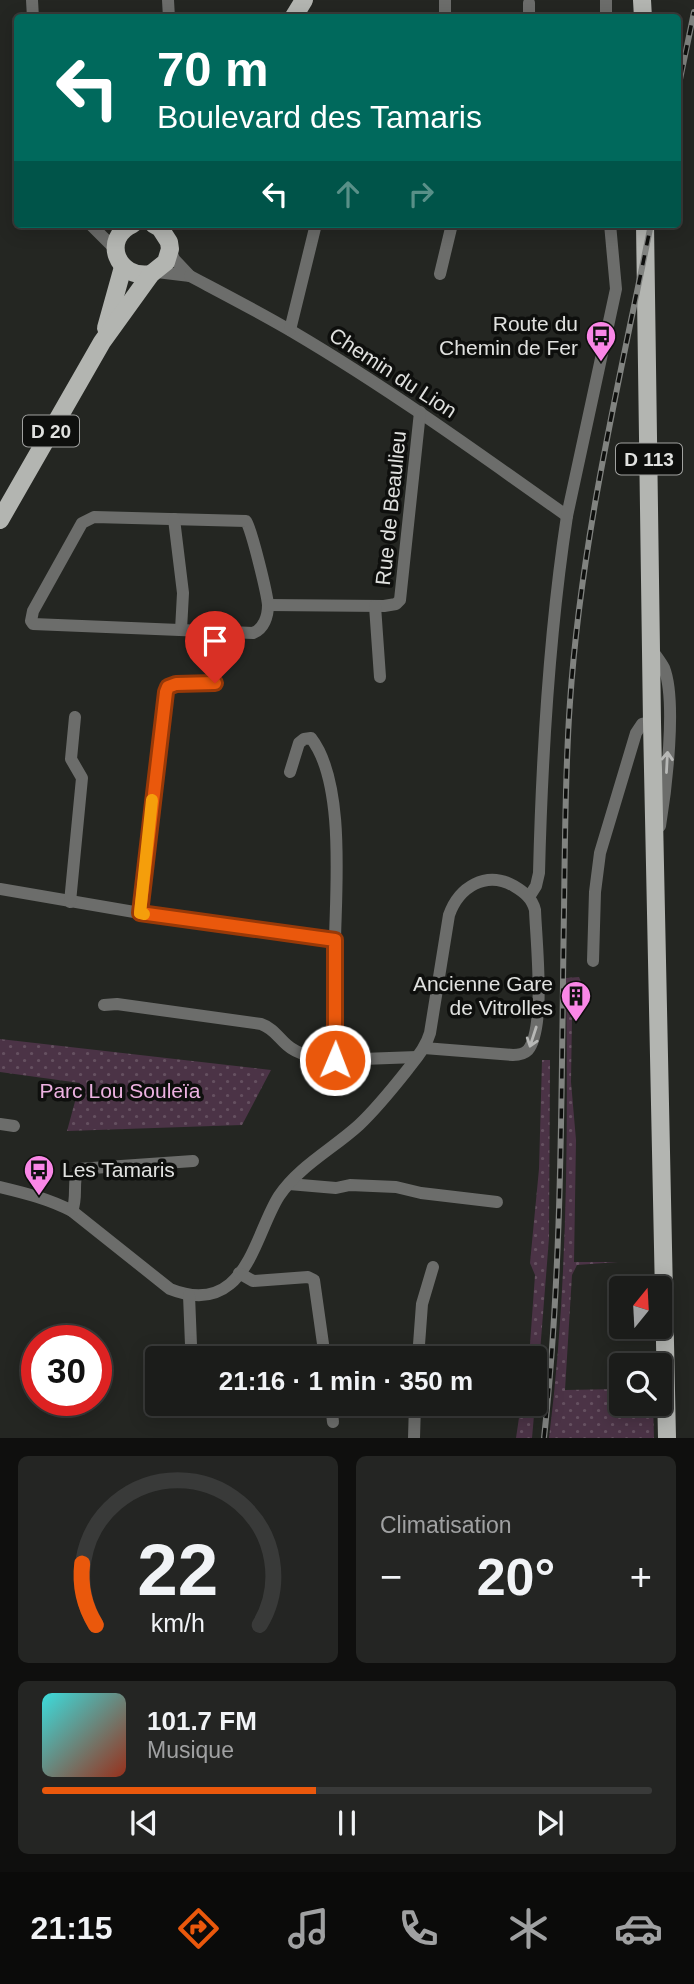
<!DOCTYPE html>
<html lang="fr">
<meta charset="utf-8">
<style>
:root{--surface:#1b1c1a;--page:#242523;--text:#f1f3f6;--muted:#a0a1a2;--line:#393a39;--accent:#ea580c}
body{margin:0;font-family:Helvetica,sans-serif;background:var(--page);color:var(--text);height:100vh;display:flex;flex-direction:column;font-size:26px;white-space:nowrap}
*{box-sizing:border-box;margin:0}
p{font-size:23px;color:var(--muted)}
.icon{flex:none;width:38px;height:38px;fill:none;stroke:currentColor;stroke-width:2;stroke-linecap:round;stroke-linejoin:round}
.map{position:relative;height:1438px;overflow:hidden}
.sheet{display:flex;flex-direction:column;gap:18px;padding:18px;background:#0f0f0e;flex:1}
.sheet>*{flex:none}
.guide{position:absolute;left:14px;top:14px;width:667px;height:214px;border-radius:7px;box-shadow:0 4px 18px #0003,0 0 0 2px var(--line);background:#00695c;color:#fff;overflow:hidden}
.needle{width:46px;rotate:18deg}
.fabs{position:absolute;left:609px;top:1276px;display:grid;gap:14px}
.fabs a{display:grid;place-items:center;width:63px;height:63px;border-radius:7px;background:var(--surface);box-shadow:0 4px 18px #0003,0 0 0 2px var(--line);font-size:35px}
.speed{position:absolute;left:21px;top:1325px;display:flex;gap:14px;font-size:35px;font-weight:700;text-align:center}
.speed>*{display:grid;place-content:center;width:91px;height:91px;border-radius:50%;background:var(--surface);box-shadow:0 4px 18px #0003,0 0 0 2px var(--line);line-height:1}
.speed .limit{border:10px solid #d22;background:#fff;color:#111}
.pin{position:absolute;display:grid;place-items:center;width:60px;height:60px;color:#fff;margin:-72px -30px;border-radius:50% 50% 50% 0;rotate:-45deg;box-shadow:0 0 7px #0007}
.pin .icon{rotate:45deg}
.me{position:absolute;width:77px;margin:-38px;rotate:1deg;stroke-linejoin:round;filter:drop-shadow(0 0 5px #0008)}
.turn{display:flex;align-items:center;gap:24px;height:147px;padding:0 28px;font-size:32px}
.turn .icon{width:91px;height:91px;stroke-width:2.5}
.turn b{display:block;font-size:49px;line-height:60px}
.lanes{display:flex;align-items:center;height:66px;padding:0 28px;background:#0003;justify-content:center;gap:35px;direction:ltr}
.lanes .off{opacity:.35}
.big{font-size:52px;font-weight:800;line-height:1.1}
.sheet .widget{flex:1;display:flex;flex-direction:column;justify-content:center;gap:10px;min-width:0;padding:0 24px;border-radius:10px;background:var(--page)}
.sheet .dial{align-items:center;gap:0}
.dial svg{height:182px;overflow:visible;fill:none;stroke:var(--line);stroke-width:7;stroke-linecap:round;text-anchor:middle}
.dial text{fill:var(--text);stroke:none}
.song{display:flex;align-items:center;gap:21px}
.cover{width:84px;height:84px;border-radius:10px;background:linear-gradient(135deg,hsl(180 70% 55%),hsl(10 70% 35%))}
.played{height:7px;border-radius:4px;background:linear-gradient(90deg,var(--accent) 45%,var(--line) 45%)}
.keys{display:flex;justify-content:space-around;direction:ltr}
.heat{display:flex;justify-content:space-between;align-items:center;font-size:38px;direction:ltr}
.sheet .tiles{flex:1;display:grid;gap:18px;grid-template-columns:1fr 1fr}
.widget:last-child{grid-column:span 2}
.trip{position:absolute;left:145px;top:1346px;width:402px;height:70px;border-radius:7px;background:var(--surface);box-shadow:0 4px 18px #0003,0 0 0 2px var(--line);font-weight:800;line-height:70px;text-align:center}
.tab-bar{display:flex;height:112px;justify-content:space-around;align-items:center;background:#0b0b0a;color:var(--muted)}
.tab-bar .icon{width:49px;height:49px}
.tab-bar .selected{color:var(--accent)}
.tab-bar b{font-size:32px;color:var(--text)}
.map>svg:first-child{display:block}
.grass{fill:url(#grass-dots)}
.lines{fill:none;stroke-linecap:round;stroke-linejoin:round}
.street{stroke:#6c6d6b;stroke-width:12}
.primary{stroke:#b3b5b1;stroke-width:18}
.rail-casing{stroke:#818380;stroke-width:6}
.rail{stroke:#0e0f0d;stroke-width:3.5;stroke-dasharray:10;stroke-linecap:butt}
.oneway{stroke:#b7b8b6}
.route-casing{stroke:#983908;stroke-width:18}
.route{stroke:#ea580c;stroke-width:12}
.slow{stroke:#f59e0b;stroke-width:12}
.labels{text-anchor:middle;stroke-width:7;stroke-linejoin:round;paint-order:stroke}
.shield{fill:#0e0f0d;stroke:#a1a2a0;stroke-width:2}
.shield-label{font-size:19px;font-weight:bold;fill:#e0e1df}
.poi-label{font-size:21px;fill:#e0e1df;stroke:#0e0f0d;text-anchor:end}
.street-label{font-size:21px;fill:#e0e1df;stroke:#0e0f0d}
.park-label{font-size:21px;fill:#edb2e1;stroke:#0e0f0d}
</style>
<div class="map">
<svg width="694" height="1438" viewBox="0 0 694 1438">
<defs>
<pattern id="grass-dots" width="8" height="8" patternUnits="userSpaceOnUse" patternTransform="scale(1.75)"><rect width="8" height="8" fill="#4b3346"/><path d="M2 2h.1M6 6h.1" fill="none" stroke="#655060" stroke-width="1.8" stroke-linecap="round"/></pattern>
</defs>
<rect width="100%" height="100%" fill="#242622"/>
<g class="grass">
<path d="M 579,977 L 582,984 L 581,1017 L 572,1018 L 571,1082 L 576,1140 L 574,1262 L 618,1262 L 577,1265 L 572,1275 L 565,1390 L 621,1389 L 621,1404 L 653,1404 L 654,1438 L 549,1438 C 568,1286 568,1131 566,978 Z"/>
<polygon points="0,1039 271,1070 242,1125 67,1131 80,1083 0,1072"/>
<polygon points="542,1060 550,1060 549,1238 536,1403 536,1358 529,1358 535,1275 530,1263 539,1169"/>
<polygon points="521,1404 535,1404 532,1438 516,1438"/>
</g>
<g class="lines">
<g class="street">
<polyline points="32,0 33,18"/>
<polyline points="168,0 169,18"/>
<polyline points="445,0 445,18"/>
<polyline points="529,3 529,18"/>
<polyline points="606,18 606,0"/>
<polyline points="90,224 116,250"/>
<polyline points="157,272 190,276 174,259 170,249"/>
<polyline points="440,274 452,224"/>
<path d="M 190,276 C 224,294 259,312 293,332 C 388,388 477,452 567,516"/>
<polyline points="290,330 316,224"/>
<path d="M 94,517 L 246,521 C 252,531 267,593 268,605 C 268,616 264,629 253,633 L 33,624 L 31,621 L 33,611 L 82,523 Z"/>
<polyline points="174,519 183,593 181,630"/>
<polyline points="268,605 384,606 396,604 400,600 420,412"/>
<polyline points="375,606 380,677"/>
<path d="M 652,650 C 656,656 661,662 664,668 C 677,701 666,790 660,826"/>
<path d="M 290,772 L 299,743 L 304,739 L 311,738 C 345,782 336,886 335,940"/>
<polyline points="0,889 140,913 335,940 335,1060 417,1057"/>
<path d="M 529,897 L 536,886 L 539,873 C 542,753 549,634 567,516 L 616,289 L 610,224"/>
<polyline points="70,902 82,778 71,759 75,717"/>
<polyline points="140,913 166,692 168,687 176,684 215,683"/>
<polyline points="593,961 595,892 600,853 636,733 642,724 652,722"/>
<path d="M 104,1005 L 117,1004 L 261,1024 C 273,1028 278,1037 287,1045 C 299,1056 319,1058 335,1060"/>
<polyline points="0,1124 14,1126"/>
<polyline points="289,1184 336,1188 350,1185 396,1187 421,1193 497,1202"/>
<path d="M 0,1187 C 25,1193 49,1199 72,1211 L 170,1289 C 190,1297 212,1299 230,1284 C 254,1264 263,1221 279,1196 C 298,1167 334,1148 359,1125 C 377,1108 393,1088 408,1069 C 417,1057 426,1047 430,1033 L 449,915 C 459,887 486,870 514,886 C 524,892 532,898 535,910 C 536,940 546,1028 528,1050 C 524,1054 519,1055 513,1055 L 424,1048"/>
<path d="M 72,1211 C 78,1197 72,1182 78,1169 L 193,1161"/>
<polyline points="239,1273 253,1281 308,1277 314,1280 325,1358"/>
<polyline points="186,1358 191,1345 189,1295"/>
<polyline points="418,1358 422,1304 433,1267"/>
<polyline points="331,1404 333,1422"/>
<polyline points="370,1409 415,1407"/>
<polyline points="414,1438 415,1404"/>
</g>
<g class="primary">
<polyline points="642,0 643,18"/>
<polyline points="293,18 304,0"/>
<path d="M 133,224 C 101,238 117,280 151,274"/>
<polyline points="645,224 652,722 667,1438"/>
<polyline points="106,328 123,267"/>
<polyline points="0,520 102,342 151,274 166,262 170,249 169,242 160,228 153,224"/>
</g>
<g class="rail-casing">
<g id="rail">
<polyline points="677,94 694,12"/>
<path d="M 544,1438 C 563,1263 561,1087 564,911 C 565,841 565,771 570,702 C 581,540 619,382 651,224"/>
</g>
</g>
<use href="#rail" class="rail"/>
</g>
<defs><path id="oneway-shaft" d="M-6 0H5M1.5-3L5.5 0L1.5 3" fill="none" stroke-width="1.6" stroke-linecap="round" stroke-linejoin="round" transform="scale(1.75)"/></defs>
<g class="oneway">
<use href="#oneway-shaft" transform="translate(667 762) rotate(-87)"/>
<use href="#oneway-shaft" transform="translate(533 1037) rotate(108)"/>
</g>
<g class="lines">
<g class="route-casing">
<polyline id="route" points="215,683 176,684 168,687 166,692 140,913 335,940 335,1060"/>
</g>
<use href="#route" class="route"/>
<polyline class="slow" points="144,914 140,913 152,800"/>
</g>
<defs>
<g id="bus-pin" transform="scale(1.575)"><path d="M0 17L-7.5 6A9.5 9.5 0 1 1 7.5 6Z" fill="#fa87e7" stroke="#0e0f0d"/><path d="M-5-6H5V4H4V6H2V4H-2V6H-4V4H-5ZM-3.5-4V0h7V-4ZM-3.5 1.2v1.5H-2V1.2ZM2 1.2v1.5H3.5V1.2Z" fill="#111"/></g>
<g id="building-pin" transform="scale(1.575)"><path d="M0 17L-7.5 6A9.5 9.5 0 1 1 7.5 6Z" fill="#fa87e7" stroke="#0e0f0d"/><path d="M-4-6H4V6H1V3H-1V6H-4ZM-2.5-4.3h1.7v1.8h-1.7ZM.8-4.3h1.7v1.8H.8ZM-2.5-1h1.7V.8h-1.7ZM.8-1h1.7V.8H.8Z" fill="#111"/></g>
</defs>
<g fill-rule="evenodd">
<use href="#bus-pin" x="601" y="336"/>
<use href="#building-pin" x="576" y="996"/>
<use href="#bus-pin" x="39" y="1170"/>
</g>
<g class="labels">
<g class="shield">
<rect x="23" y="415.5" width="56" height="31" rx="5"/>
<rect x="616" y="443.5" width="66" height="31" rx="5"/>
</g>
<g class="shield-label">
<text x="51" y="438">D 20</text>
<text x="649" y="466">D 113</text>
</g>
<g class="poi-label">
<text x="578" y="331">Route du<tspan x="578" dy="24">Chemin de Fer</tspan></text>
<text x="553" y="991">Ancienne Gare<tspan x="553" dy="24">de Vitrolles</tspan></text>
<text x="62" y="1177" text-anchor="start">Les Tamaris</text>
</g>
<g class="street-label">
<text transform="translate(393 373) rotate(33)" y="7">Chemin du Lion</text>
<text transform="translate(391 508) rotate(-84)" y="7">Rue de Beaulieu</text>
</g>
<g class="park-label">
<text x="120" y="1098">Parc Lou Souleïa</text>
</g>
</g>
</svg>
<div class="fabs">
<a><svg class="needle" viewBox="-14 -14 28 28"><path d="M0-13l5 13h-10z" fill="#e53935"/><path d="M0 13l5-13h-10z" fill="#a0a1a2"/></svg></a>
<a><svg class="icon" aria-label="search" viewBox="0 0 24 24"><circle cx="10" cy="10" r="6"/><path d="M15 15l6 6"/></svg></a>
</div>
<div class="speed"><div class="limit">30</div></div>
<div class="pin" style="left:215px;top:683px;background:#d93025"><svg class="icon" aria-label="arrive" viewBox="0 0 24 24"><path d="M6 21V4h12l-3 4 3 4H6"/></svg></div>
<svg class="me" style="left:335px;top:1060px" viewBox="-20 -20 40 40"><circle r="17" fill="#ea580c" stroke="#fff" stroke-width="3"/><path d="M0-11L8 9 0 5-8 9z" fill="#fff"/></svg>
<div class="trip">21:16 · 1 min · 350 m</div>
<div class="guide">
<div class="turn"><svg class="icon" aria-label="left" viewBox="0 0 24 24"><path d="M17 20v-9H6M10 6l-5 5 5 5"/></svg><div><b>70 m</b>Boulevard des Tamaris</div></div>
<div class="lanes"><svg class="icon" aria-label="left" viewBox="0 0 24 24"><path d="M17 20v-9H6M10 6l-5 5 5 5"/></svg><svg class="icon off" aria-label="ahead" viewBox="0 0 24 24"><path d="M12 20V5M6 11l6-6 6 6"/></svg><svg class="icon off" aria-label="right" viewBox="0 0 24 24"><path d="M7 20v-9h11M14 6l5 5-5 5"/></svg></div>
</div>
</div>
<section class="sheet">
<div class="tiles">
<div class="widget dial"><svg viewBox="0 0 100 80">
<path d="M14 69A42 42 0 1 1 86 69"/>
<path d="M14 69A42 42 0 0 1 8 42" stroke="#ea580c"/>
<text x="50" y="56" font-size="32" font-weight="700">22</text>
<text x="50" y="72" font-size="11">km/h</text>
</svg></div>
<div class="widget"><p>Climatisation</p>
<div class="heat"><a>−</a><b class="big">20°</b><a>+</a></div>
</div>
<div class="widget">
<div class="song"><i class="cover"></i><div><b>101.7 FM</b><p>Musique</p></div></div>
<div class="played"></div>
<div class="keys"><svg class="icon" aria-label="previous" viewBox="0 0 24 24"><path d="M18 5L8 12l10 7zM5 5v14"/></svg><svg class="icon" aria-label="pause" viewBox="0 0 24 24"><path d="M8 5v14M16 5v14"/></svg><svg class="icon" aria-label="next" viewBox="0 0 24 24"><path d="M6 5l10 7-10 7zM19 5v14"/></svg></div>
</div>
</div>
</section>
<nav class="tab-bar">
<b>21:15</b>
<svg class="icon selected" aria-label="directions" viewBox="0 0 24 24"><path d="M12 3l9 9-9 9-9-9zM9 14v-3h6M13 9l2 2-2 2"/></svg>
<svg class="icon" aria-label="music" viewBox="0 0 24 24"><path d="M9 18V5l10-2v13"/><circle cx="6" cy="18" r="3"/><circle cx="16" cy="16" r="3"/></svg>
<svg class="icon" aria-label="phone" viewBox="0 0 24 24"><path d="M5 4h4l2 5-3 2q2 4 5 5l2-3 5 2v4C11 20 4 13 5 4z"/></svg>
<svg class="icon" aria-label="climate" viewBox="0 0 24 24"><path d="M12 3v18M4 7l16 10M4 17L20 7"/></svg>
<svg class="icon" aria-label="car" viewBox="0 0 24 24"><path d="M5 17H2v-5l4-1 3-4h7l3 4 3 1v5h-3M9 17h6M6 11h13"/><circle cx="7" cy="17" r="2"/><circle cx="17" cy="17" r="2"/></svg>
</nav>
